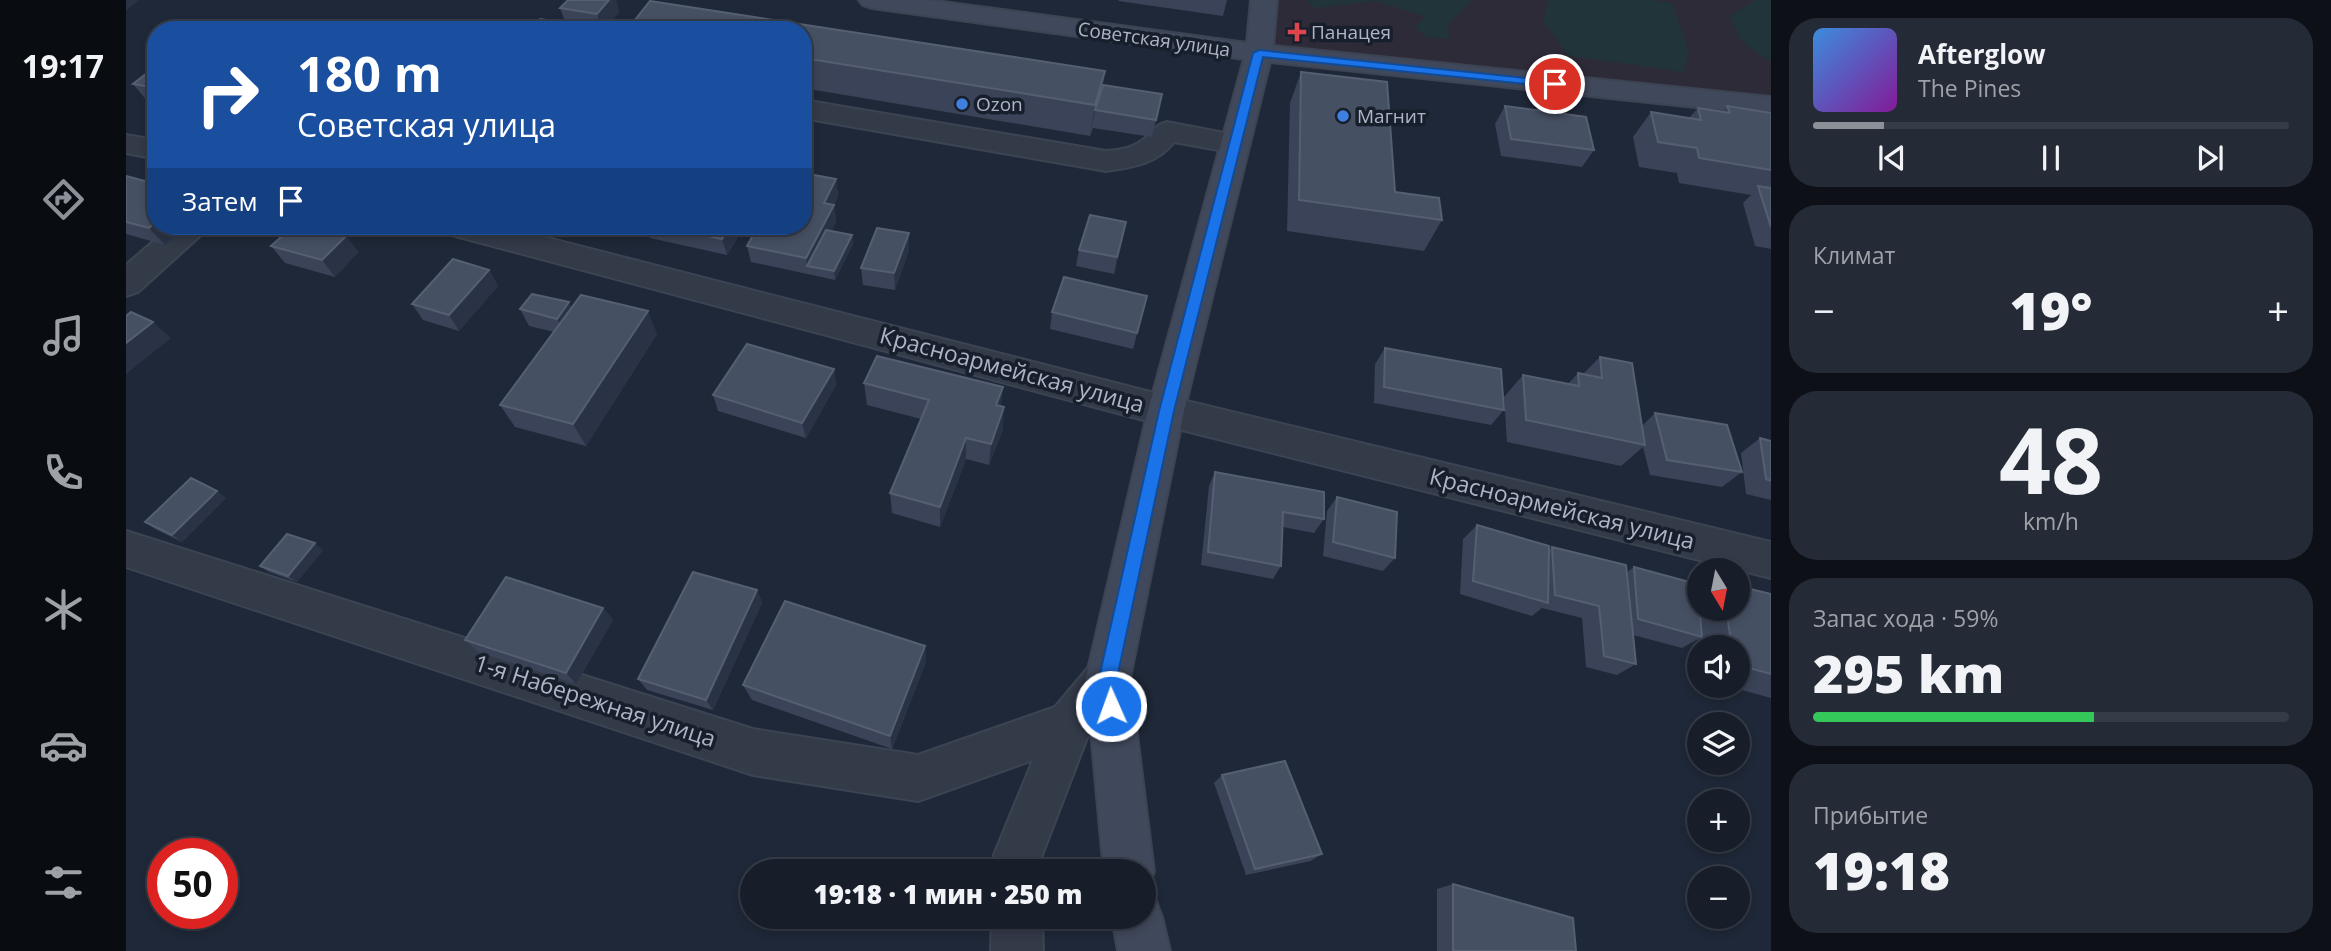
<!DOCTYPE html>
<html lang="ru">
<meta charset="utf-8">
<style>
:root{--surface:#171e2a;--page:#242b36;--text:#f1f3f6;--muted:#9ea2a8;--line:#363c47;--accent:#8c9099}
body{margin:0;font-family:"Open Sans",sans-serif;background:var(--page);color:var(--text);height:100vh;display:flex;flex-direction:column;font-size:26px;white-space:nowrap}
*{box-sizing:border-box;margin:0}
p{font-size:23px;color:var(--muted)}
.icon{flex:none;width:38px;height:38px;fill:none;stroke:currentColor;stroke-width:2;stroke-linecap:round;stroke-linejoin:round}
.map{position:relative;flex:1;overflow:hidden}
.sheet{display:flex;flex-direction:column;gap:18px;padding:18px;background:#0d1017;width:560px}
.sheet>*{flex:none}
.top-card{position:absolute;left:21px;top:21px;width:665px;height:214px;border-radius:28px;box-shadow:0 4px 10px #0003,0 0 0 2px var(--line);background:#1a4fa0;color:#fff;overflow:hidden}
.needle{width:46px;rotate:170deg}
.tools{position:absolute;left:1561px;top:558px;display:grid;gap:14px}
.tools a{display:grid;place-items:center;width:63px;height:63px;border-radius:50%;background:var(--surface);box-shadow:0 4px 10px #0003,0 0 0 2px var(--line);font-size:35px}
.speed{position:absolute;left:21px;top:838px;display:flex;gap:14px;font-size:35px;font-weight:700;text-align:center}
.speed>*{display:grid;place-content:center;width:91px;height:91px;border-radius:50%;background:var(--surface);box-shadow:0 4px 10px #0003,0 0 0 2px var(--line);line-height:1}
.speed .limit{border:10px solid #d22;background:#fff;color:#111}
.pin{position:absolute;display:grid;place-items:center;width:60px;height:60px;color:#fff;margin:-30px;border:4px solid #fff;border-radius:50%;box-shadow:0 2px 7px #0007}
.me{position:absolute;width:77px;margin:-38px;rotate:358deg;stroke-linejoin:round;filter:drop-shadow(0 0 5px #0008)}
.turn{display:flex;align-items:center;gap:24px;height:147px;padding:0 35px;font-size:32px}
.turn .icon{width:91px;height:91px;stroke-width:2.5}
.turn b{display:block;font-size:49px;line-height:60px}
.then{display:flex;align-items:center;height:66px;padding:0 35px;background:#0003;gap:14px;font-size:26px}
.big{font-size:52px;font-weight:800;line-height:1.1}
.sheet .card{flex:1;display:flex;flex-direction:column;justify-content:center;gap:10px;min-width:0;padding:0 24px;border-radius:28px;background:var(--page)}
.sheet .dial{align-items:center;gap:0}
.dial b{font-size:91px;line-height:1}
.song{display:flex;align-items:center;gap:21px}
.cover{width:84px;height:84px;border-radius:10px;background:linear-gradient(135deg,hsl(210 70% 55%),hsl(290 70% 35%))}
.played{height:7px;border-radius:4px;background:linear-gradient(90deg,var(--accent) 15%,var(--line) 15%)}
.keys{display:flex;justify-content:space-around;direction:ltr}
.heat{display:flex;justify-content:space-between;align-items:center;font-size:38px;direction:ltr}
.charge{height:10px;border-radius:5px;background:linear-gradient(90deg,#34c759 59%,var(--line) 0)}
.trip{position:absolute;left:614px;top:859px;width:416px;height:70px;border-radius:35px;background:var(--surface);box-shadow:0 4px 10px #0003,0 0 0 2px var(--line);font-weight:800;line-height:70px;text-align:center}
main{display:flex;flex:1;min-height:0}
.dock{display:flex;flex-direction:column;width:126px;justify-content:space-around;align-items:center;background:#090c11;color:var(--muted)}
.dock .icon{width:49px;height:49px}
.dock .active{color:var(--accent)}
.dock b{font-size:32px;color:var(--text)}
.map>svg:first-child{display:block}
.medical{fill:#2e2b39}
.green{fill:#213439}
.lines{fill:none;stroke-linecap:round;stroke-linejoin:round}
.minor-casing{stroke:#3c4352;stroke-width:4}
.secondary-casing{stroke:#3c4352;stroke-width:4}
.minor{fill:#333a48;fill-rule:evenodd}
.secondary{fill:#40485b;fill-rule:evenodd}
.wall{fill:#3a4357}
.shaded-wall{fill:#2a3346}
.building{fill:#465063;stroke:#565f72;stroke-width:2}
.route{fill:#1a73e8;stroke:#114b97;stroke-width:2}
.health-dot{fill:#e0444e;stroke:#181f2c;stroke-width:2.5}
.shop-dot{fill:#3f7fe0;stroke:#181f2c;stroke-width:2.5}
.labels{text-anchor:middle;stroke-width:7;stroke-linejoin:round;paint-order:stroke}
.far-poi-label{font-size:19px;fill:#adb4c5;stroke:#181f2c;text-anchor:start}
.far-street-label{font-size:19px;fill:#adb4c5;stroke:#181f2c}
.street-label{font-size:23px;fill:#adb4c5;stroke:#181f2c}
</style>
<main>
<nav class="dock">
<b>19:17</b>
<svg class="icon active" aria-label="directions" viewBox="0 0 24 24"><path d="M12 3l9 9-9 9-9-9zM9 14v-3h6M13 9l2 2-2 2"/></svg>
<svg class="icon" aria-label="music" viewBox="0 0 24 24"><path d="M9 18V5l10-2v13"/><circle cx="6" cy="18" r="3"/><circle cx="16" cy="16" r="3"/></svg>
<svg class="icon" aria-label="phone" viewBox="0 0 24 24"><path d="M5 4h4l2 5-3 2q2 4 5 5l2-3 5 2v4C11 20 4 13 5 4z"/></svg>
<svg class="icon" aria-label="climate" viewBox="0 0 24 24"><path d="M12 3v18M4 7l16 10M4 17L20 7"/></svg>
<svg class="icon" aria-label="car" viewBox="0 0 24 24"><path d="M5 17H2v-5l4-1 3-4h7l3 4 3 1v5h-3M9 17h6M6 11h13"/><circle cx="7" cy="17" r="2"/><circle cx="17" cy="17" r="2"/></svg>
<svg class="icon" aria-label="filters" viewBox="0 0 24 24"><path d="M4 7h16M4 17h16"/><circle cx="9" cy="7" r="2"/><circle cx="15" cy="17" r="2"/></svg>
</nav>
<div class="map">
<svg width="1645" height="951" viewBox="0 0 1645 951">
<rect width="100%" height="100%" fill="#1f2838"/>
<polygon class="medical" points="1138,0 1645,0 1645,106 1133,53"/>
<g class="green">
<polygon points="1182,0 1346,0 1322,25 1323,39 1300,37 1288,27 1300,17 1250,1 1187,8"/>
<polygon points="1422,0 1527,0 1546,3 1563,53 1558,72 1444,56 1417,22"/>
<polygon points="1630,0 1645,0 1645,62 1615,41 1604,16"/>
</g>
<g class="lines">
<g class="minor-casing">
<g id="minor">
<path d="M 677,100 L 980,151 C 992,150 1004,149 1014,142 C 1025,135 1028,125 1041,122 L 1119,137 L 1124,144 L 1119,151 L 1109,153 L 1048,142 C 1031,164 1006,167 980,171 L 677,118 Z"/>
<polygon points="0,135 30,140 30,159 0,153"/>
<polygon points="45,226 81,226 76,234 12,292 0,296 0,265"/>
<polygon points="317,226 375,226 1040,396 1645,542 1645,578 1040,426 333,237 322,234"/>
<polygon points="0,531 627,729 792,755 929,707 966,663 982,657 998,663 1004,678 998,693 961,738 916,855 917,872 867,872 868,855 907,760 792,801 627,775 0,567"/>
<polygon points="866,917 916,917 917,951 865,951"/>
</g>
</g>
<g class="secondary-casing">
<g id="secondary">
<polygon points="733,0 802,0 1121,43 1125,0 1151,0 1147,46 1645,97 1645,115 1144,62 1058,411 1004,678 1028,872 1018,890 1018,872 978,872 960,678 1022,411 1118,59 746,8 737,5"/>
<polygon points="1018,895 1029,899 1036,917 1044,951 992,951 986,917 1018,917"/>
</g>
</g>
<use href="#minor" class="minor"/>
<use href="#secondary" class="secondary"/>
</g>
<g class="wall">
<polygon points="442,0 490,0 493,12 478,30 404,30 440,24 434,8"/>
<polygon points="993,0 1101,0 1097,16 992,1"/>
<polygon points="677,30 979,71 977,85 1036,94 1026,137 967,128 964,136 677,88"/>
<polygon points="30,66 30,103 22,102 7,84"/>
<polygon points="1175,72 1269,192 1316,220 1298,251 1161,231 1164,103"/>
<polygon points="1379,106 1468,150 1456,167 1375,156 1369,124"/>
<polygon points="1601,106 1645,113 1645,249 1629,246 1617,203 1625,195 1553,183 1551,173 1513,167 1507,137 1525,112 1563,118 1572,108 1597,111"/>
<polygon points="0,176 39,245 0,234"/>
<polygon points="710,179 712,196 708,205 710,222 705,231 726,235 727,244 709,280 625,262 621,246"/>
<polygon points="520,226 619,226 601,255 524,238"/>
<polygon points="220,236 232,252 209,277 159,263 145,246"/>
<polygon points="997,239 988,274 950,266 953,250"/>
<polygon points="783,250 769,290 737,285 735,268"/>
<polygon points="363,270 372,286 333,331 297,320 286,304"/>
<polygon points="1021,296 1007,349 924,329 926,312"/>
<polygon points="443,302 445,307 531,334 460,446 389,427 374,405 428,332 403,326 394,309"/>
<polygon points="1259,348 1378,410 1365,425 1248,403 1249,364"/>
<polygon points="1474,357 1516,426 1529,413 1616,472 1596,487 1524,475 1517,447 1495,466 1381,442 1378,397 1397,375 1442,384 1452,373 1457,374"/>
<polygon points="708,369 710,385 680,438 592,411 587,395"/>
<polygon points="738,383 875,406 877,429 863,465 840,459 814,527 766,513 764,493 795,419 741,405"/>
<polygon points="1634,438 1645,441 1645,500 1620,494 1615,453"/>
<polygon points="1089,472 1198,519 1188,533 1157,527 1155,566 1147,579 1075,565 1083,486"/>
<polygon points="1211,497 1269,558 1257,571 1197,556 1201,511"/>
<polygon points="100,498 56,542 29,529 19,522"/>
<polygon points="1351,525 1422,550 1426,547 1501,572 1508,567 1572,596 1573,595 1573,609 1612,609 1645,594 1645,698 1601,686 1612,686 1612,648 1573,648 1572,639 1556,648 1507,635 1510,664 1491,675 1460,667 1456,618 1416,608 1406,616 1334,594 1337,539"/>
<polygon points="197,550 171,582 143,572 134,566"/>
<polygon points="631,590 636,603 587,710 521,690 512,679"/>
<polygon points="477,608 487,620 450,684 352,652 339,640"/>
<polygon points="799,646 800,662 766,749 626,700 617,685"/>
<polygon points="1096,775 1196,854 1185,861 1120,875 1088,783"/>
<polygon points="1327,884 1450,951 1311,951 1311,889"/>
</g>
<g class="shaded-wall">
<polygon points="0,0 13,0 0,11"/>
<polygon points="483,0 490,0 493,12 478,30 476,30 471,14"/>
<polygon points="979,71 974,102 969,110 964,136 969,105"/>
<polygon points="710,179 712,196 701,217 708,205 710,222 687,267 681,266 680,258 698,203"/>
<polygon points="30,222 30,226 61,226 39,245 23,228"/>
<polygon points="1000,222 997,239 988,274 991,257"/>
<polygon points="604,226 619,226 601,255 596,239"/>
<polygon points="783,233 783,250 769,290 768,273"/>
<polygon points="726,235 727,244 709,280 708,271"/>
<polygon points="220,236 232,252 209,277 196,260"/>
<polygon points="363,270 372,286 333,331 323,315"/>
<polygon points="443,302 451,319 440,335 431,319"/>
<polygon points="522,311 531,334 460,446 447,424"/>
<polygon points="27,322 45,338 0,374 0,343"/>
<polygon points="708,369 710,385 680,438 676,423"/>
<polygon points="877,387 875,409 870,405"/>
<polygon points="878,407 877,429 863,465 865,444"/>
<polygon points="840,438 840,459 814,527 814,507"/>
<polygon points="91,491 100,498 56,542 46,535"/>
<polygon points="189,543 197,550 171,582 162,576"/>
<polygon points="631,590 636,603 587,710 580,700"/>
<polygon points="477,608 487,620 450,684 440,673"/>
<polygon points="799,646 800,662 766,749 764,736"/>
</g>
<g class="building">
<polygon points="442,0 483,0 471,14 434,8"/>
<polygon points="524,1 979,71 969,105 677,58 677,30 501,30"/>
<polygon points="414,19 469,28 468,30 404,30"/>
<polygon points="30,66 30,88 7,84"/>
<polygon points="1175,72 1261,82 1269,192 1313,198 1316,220 1173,200"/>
<polygon points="977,85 1036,94 1030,120 969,110"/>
<polygon points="1379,106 1460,117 1468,150 1385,139"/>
<polygon points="1601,106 1645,113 1645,170 1573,158 1571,148 1532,142 1525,112 1575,120 1572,108 1604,113"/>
<polygon points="677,173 710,179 698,203 708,205 680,258 621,246 632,226 677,226"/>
<polygon points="0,176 30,184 30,222 23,228 0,222"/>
<polygon points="1632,186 1645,188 1645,227"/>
<polygon points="964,215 1000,222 991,257 953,250"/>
<polygon points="167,226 182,226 220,236 196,260 145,246"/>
<polygon points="537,226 604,226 596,239"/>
<polygon points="751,228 783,233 768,273 735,268"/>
<polygon points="700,230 726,235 708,271 681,266"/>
<polygon points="327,259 363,270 323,315 286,304"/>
<polygon points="938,277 1021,296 1011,333 926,312"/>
<polygon points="406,294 443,302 431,319 394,309"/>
<polygon points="455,295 522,311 447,424 374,405"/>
<polygon points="5,312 27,322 0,343 0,316"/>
<polygon points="621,344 708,369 676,423 587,395"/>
<polygon points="1259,348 1375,369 1378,410 1258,387"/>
<polygon points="751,356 877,387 870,405 878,407 865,444 840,438 814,507 764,493 803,400 738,383"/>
<polygon points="1474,357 1506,363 1519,445 1400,420 1397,375 1453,386 1452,373 1476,378"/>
<polygon points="1529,413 1601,425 1616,472 1541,460"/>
<polygon points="1634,438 1645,441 1645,481 1640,479"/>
<polygon points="1089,472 1198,492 1198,519 1157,512 1155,566 1082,552"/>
<polygon points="65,478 91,491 46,535 19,522"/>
<polygon points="1211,497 1271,512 1269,558 1207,542"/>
<polygon points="1351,525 1423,546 1422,603 1347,581"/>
<polygon points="161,534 189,543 162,576 134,566"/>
<polygon points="1426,547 1500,565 1510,664 1478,656 1473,606 1429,595"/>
<polygon points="1508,567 1571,584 1576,637 1512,619"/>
<polygon points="567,572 631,590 580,700 512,679"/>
<polygon points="380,577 477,608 440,673 339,640"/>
<polygon points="1612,586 1645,594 1645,674 1612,665 1612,648 1606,648 1600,609 1612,609"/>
<polygon points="659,601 799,646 764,736 617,685"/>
<polygon points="1159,761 1196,854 1129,869 1096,775"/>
<polygon points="1327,884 1447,918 1450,951 1327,951"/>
</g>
<polygon class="route" points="1133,50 1429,81 1435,84 1429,87 1137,57 1048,411 991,678 994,706 991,712 985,715 978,712 973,678 1033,411 1127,53"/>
<path class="health-dot" d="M1167.5 21.5h7v7h7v7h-7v7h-7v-7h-7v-7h7z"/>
<g class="shop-dot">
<circle cx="836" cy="104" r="7"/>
<circle cx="1217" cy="116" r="7"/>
</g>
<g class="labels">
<g class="far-poi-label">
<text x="1185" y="39">Панацея</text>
<text x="850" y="111">Ozon</text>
<text x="1231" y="123">Магнит</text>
</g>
<g class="far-street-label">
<text transform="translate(1028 39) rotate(8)" y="7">Советская улица</text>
</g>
<g class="street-label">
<text transform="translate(886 370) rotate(15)" y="8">Красноармейская улица</text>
<text transform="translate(1436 509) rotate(14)" y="8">Красноармейская улица</text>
<text transform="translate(469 701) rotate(18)" y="8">1-я Набережная улица</text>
</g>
</g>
</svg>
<div class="tools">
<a><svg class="needle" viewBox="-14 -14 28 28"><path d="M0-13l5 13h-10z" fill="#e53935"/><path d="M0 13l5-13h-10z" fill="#9ea2a8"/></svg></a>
<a><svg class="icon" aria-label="sound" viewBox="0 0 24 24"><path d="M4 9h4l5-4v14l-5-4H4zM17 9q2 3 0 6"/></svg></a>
<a><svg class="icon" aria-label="layers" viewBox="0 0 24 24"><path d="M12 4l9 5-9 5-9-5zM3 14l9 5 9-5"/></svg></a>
<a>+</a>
<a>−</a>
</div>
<div class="speed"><div class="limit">50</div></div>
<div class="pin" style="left:1429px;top:84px;background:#d93025"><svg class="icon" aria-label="arrive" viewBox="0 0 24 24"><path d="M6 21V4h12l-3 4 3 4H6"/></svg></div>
<svg class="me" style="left:985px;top:706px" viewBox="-20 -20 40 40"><circle r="17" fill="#1a73e8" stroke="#fff" stroke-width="3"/><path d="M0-11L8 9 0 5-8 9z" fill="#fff"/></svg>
<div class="trip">19:18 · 1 мин · 250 m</div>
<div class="top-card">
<div class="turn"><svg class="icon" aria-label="right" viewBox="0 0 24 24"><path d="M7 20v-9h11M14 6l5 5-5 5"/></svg><div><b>180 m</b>Советская улица</div></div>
<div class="then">Затем<svg class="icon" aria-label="arrive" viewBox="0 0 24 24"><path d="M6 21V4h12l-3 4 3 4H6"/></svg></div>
</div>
</div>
<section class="sheet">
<div class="card">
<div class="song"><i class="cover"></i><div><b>Afterglow</b><p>The Pines</p></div></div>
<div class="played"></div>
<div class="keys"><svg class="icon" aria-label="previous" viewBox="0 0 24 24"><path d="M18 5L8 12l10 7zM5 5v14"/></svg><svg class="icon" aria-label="pause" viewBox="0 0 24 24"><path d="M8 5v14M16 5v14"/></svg><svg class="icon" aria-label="next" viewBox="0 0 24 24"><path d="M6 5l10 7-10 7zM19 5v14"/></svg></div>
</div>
<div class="card"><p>Климат</p>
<div class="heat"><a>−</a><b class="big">19°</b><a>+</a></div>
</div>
<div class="card dial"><b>48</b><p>km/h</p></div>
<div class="card"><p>Запас хода · 59%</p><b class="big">295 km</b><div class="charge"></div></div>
<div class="card"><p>Прибытие</p><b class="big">19:18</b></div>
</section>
</main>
